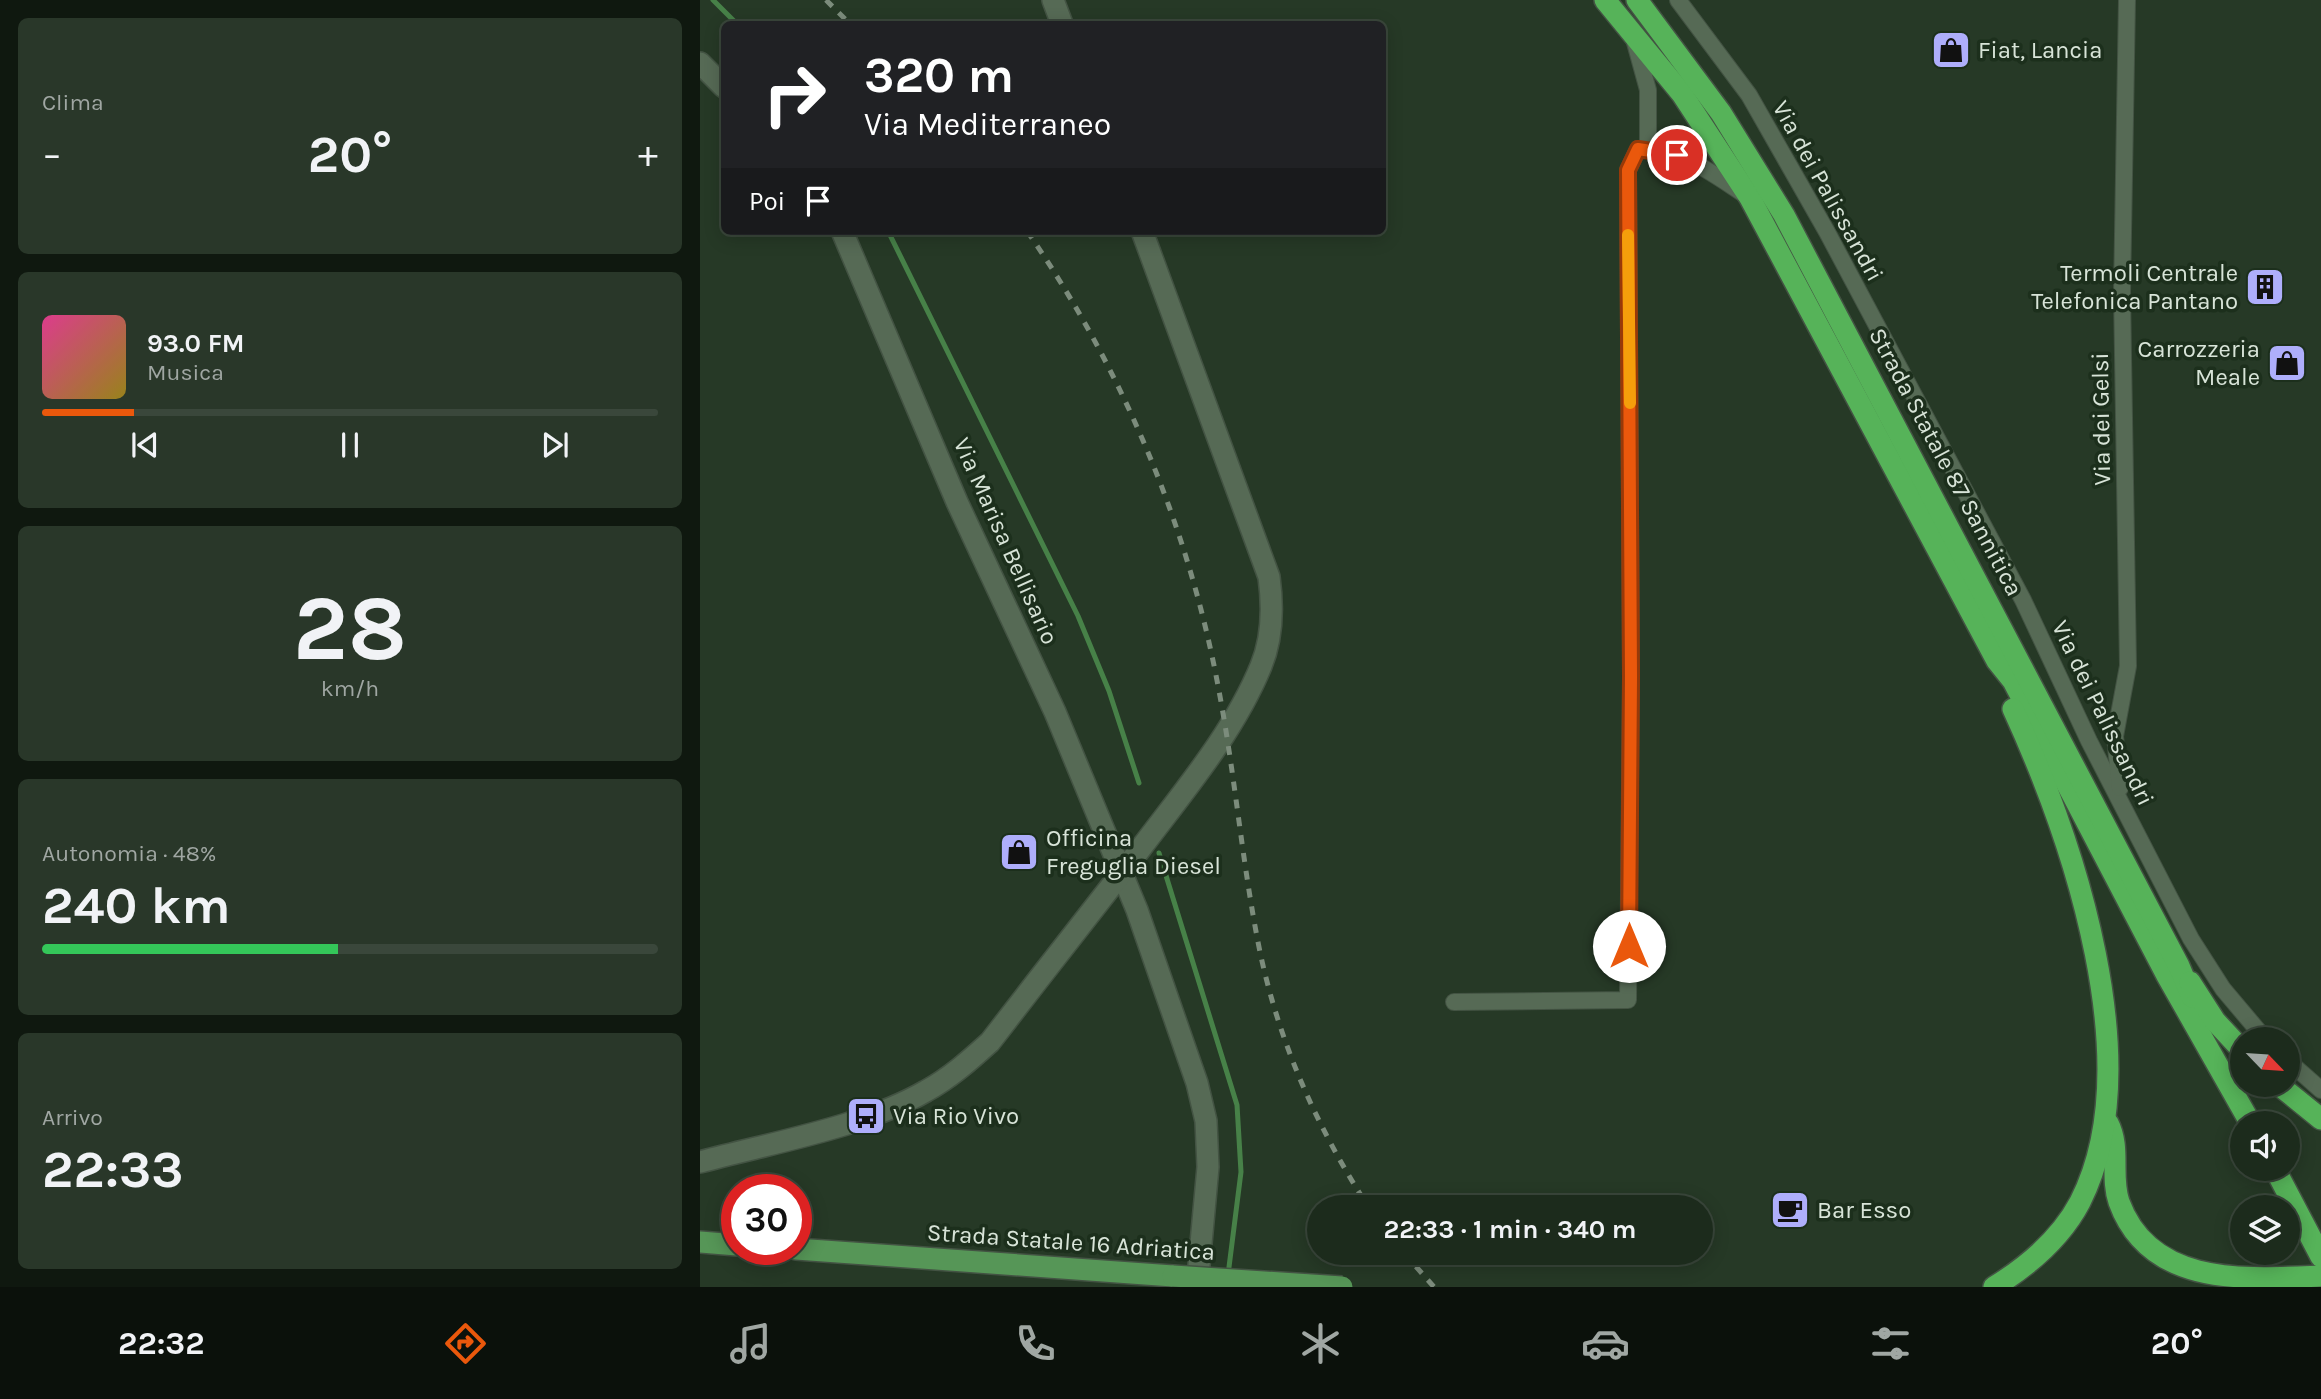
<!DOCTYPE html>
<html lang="it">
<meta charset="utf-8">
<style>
:root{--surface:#1c2b1c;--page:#293729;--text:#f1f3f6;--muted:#a0a7a3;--line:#3a473b;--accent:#ea580c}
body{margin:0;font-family:Karla,sans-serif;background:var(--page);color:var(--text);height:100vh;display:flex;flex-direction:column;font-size:26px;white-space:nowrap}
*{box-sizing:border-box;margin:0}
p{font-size:23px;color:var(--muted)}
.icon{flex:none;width:38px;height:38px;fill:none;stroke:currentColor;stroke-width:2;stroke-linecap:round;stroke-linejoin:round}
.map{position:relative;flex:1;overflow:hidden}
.panel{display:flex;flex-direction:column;gap:18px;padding:18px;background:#0f180f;width:700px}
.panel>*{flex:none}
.top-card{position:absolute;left:21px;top:21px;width:665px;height:214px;border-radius:10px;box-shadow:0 4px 18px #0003,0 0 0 2px var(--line);background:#202124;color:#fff;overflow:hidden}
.needle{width:46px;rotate:115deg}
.controls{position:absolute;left:1530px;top:1027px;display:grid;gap:14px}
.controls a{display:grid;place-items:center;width:70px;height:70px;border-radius:50%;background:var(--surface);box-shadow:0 4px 18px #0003,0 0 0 2px var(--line);font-size:35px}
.speed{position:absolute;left:21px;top:1174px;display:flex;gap:14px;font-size:35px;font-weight:700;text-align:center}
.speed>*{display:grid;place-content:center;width:91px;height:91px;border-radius:50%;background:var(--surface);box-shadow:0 4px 18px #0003,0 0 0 2px var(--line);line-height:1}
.speed .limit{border:10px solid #d22;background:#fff;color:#111}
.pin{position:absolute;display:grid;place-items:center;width:60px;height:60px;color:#fff;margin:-30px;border:4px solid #fff;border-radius:50%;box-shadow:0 2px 7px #0007}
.me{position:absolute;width:77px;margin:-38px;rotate:0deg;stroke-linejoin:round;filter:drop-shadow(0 0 5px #0008)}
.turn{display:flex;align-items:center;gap:24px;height:147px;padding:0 28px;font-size:32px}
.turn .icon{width:91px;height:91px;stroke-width:2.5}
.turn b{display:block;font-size:49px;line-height:60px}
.then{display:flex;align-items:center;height:66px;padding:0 28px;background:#0003;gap:14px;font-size:26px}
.big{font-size:52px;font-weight:700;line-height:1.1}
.panel .tile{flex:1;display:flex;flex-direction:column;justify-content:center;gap:10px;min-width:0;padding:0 24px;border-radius:10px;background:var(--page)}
.panel .dial{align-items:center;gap:0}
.dial b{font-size:91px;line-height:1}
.song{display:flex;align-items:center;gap:21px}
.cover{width:84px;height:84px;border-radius:10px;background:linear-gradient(135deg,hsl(330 70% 55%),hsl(50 70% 35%))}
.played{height:7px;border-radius:4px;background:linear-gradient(90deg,var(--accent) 15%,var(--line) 15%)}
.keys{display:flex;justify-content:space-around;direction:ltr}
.heat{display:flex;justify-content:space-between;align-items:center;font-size:38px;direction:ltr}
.charge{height:10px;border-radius:5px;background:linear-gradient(90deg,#34c759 48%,var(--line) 0)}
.trip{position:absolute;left:607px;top:1195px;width:406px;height:70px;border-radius:35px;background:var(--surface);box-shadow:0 4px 18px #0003,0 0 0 2px var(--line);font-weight:700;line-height:70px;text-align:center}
.tabs{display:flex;height:112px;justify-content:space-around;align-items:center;background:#0b110b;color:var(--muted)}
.tabs .icon{width:49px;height:49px}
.tabs .active{color:var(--accent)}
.tabs b{font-size:32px;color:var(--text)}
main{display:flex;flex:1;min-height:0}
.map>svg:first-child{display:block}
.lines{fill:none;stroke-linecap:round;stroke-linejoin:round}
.stream{stroke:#478148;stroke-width:5}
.street-casing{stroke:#435343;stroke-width:18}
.secondary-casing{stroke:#435343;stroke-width:24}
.primary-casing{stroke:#435343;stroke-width:24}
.highway-casing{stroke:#435343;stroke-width:24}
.street{stroke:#566a55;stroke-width:16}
.secondary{stroke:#566a55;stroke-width:21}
.primary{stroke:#569657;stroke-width:21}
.highway{stroke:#56b359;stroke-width:21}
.rail{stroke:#7c8c7c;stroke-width:5;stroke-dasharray:9 9;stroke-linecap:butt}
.primary-bridge-casing{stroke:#435343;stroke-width:24;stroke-linecap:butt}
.primary-bridge{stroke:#569657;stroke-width:21}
.route-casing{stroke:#983908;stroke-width:18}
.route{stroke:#ea580c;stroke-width:12}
.slow{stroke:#f59e0b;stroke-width:12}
.labels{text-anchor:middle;stroke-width:7;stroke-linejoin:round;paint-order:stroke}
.poi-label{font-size:24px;fill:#d8e4d8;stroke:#1c2f1c;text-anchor:start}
.street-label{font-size:24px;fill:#d8e4d8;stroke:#1c2f1c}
</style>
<main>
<section class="panel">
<div class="tile"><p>Clima</p>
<div class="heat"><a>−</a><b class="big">20°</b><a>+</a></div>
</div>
<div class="tile">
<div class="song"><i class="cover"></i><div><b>93.0 FM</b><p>Musica</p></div></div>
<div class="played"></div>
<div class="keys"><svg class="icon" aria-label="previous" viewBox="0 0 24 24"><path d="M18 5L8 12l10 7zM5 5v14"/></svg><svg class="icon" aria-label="pause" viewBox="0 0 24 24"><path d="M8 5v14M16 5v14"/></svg><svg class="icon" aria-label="next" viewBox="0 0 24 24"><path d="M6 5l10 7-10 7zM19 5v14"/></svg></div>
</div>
<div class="tile dial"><b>28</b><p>km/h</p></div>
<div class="tile"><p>Autonomia · 48%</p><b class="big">240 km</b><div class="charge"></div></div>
<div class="tile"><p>Arrivo</p><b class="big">22:33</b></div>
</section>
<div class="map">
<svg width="1621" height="1287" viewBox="0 0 1621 1287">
<rect width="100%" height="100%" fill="#263926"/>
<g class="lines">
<g class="stream">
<polyline points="13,0 37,24"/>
<polyline points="188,231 378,616 409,691 439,783"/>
<polyline points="459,853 537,1105 541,1172 528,1275"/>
</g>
<g class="street-casing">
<g id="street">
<polyline points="978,0 1049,95 1127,232 1323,600 1389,741 1491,939 1523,989 1566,1040"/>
<polyline points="934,39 948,90 948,149"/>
<polyline points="1420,788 1415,736 1428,666 1422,293 1427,0"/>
<path d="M 754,1002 L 928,1000 L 931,677 L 928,170 L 938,149 C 982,149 1010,172 1044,194"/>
<polyline points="1587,1060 1621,1090"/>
</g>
</g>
<g class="secondary-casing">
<g id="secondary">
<polyline points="353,0 362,24"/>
<polyline points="0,63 24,87"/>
<polyline points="142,231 257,502 355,712 437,910 497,1083 506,1121 508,1167 497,1287"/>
<path d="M 0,1162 C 70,1143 164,1127 226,1091 C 250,1078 270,1060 290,1042 C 340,977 391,912 441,848 C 484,791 534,732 561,666 C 573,637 573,606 569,577 L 442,231"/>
</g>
</g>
<g class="primary-casing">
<g id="primary">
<polyline points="0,1242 37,1245"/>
<polyline points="96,1249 473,1276"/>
</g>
</g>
<g class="highway-casing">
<g id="highway">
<polyline points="905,0 982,94 1050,198 1297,661 1313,681 1466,974 1551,1124"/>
<polyline points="937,0 1021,113 1084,215 1479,966 1492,997"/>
<polyline points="1490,982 1515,1021 1542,1050"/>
<polyline points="1579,1085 1621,1119"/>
<path d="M 1408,1123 C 1421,1148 1410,1176 1419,1202 C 1450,1287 1544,1279 1621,1276"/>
<polyline points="1575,1169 1621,1257"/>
<path d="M 1294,1287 C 1328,1266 1361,1238 1380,1202 C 1450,1065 1373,840 1313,709"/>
</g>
</g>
<use href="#street" class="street"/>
<use href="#secondary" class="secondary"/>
<use href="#primary" class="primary"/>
<use href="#highway" class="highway"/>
<g class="rail">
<polyline points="126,0 150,24"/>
<path d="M 327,231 C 422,368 489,527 519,691 C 535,775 542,862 559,947 C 578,1041 617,1128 669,1208"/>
<polyline points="704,1253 734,1287"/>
</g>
<g class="primary-bridge-casing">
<polyline id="primary-bridge" points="473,1276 642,1287"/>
</g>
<use href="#primary-bridge" class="primary-bridge"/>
</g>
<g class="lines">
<g class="route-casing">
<polyline id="route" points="929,946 931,677 928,170 938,149 977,155"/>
</g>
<use href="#route" class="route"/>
<polyline class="slow" points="928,235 930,403"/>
</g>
<defs>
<g id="shop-square" transform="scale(2.0125)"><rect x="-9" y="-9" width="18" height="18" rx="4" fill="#aeaefb" stroke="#1c2f1c"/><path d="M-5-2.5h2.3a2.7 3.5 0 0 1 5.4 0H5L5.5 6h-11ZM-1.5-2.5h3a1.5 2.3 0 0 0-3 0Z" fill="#111"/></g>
<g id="building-square" transform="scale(2.0125)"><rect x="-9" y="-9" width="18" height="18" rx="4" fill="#aeaefb" stroke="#1c2f1c"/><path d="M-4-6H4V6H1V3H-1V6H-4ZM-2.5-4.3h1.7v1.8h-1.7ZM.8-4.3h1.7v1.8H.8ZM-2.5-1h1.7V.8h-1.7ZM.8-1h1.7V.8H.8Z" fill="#111"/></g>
<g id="bus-square" transform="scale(2.0125)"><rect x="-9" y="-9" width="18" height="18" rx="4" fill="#aeaefb" stroke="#1c2f1c"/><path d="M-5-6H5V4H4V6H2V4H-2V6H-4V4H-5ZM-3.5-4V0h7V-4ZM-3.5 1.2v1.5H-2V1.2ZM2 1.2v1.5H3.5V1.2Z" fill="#111"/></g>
<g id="cafe-square" transform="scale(2.0125)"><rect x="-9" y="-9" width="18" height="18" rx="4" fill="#aeaefb" stroke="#1c2f1c"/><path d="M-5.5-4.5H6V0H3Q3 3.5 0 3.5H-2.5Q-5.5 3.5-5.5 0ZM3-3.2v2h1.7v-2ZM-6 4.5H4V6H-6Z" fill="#111"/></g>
</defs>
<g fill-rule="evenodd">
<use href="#shop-square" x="1251" y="50"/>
<use href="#building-square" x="1565" y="287"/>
<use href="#shop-square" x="1587" y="363"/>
<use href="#shop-square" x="319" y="852"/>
<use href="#bus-square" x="166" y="1116"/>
<use href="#cafe-square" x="1090" y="1210"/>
</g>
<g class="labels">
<g class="poi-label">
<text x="1278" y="58">Fiat, Lancia</text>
<text x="1538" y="281" text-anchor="end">Termoli Centrale<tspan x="1538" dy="28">Telefonica Pantano</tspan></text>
<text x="1560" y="357" text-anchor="end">Carrozzeria<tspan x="1560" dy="28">Meale</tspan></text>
<text x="346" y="846">Officina<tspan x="346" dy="28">Freguglia Diesel</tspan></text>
<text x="193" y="1124">Via Rio Vivo</text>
<text x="1117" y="1218">Bar Esso</text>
</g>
<g class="street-label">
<text transform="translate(1128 191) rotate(61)" y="8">Via dei Palissandri</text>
<text transform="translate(1401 419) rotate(-91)" y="8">Via dei Gelsi</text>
<text transform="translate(1246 462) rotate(62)" y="8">Strada Statale 87 Sannitica</text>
<text transform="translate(306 541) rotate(66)" y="8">Via Marisa Bellisario</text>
<text transform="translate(1403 713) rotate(64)" y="8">Via dei Palissandri</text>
<text transform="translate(371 1242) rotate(4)" y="8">Strada Statale 16 Adriatica</text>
</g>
</g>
</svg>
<div class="controls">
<a><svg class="needle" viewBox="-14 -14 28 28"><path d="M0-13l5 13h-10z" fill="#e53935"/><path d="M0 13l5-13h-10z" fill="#a0a7a3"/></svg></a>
<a><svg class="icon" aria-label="sound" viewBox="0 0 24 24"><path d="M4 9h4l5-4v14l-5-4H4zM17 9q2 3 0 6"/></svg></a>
<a><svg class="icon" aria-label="layers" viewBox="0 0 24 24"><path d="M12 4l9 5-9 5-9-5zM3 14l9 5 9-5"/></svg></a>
</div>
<div class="speed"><div class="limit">30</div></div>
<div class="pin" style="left:977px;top:155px;background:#d93025"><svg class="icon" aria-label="arrive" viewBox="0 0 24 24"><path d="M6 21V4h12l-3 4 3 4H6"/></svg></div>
<svg class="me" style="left:929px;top:946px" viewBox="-20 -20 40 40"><circle r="19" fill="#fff"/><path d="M0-13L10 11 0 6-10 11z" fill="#ea580c"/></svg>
<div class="trip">22:33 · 1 min · 340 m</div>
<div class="top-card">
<div class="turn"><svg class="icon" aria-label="right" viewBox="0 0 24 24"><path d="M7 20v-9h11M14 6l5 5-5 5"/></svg><div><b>320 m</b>Via Mediterraneo</div></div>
<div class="then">Poi<svg class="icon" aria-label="arrive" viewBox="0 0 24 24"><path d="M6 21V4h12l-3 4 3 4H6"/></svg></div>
</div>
</div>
</main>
<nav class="tabs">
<b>22:32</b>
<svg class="icon active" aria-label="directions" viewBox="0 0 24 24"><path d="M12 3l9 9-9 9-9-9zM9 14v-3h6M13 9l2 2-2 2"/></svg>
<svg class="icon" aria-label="music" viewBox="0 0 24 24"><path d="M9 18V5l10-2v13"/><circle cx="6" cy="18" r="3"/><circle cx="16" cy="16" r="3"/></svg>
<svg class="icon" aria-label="phone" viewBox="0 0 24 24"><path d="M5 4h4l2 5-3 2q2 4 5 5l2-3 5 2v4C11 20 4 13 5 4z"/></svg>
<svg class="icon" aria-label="climate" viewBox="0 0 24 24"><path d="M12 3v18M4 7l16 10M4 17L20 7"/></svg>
<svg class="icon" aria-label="car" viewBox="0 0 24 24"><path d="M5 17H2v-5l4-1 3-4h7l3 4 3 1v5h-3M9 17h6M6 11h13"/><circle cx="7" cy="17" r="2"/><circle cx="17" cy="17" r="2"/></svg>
<svg class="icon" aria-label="filters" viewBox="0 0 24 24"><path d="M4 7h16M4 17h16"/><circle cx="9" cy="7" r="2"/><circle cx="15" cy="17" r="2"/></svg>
<b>20°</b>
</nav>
